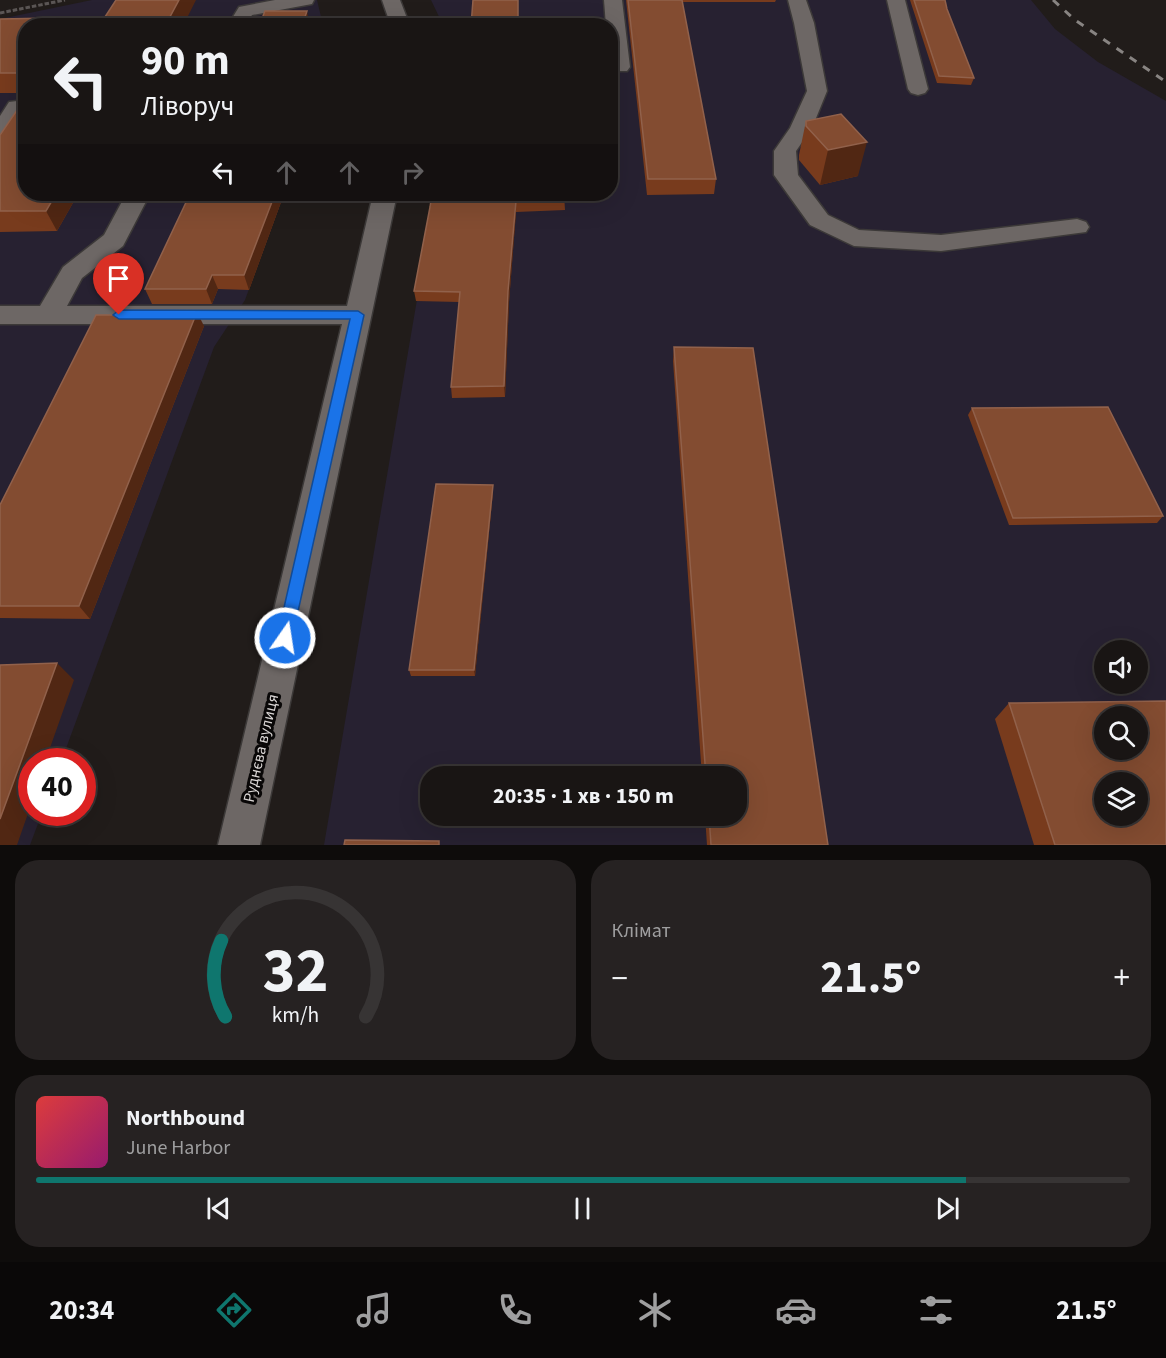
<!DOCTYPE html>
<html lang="uk">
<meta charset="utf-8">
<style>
:root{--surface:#191514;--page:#262222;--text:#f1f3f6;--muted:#9f9fa0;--line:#373434;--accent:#0f766e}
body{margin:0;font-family:"Source Sans 3",sans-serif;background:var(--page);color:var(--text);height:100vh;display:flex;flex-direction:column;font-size:22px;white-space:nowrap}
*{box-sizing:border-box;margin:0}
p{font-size:20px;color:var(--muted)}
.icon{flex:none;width:33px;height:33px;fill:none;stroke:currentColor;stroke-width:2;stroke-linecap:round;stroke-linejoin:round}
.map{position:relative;height:845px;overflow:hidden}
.side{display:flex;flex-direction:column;gap:15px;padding:15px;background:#0e0c0b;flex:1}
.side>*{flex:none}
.hud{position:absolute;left:18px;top:18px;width:600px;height:183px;border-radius:24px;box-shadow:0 6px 24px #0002,0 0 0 2px var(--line);background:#191514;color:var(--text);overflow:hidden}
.controls{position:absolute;left:1094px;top:640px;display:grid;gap:12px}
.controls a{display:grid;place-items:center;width:54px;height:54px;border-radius:50%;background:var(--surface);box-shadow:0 6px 24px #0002,0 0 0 2px var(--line);font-size:30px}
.speed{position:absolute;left:18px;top:748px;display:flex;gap:12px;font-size:30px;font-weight:700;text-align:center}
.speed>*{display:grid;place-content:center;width:78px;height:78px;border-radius:50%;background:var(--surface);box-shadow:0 6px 24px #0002,0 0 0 2px var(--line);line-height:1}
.speed .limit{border:9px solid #d22;background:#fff;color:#111}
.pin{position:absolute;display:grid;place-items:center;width:51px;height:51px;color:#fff;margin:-62px -26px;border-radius:50% 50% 50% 0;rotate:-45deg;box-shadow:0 0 6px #0007}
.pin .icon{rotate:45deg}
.me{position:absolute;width:66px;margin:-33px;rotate:13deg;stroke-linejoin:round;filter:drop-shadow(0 0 4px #0008)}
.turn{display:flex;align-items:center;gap:21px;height:126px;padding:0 24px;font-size:27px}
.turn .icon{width:78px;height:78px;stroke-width:2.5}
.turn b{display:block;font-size:42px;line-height:51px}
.lanes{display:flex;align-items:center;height:57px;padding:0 24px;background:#0003;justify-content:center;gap:30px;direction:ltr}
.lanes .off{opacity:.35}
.big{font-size:45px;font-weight:700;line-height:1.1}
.side .widget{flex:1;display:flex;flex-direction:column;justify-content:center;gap:9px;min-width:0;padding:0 21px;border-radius:24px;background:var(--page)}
.side .dial{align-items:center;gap:0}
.dial svg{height:156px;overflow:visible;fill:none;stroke:var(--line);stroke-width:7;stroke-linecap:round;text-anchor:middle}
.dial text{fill:var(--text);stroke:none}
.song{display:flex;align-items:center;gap:18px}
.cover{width:72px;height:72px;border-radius:9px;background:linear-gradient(135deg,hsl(0 70% 55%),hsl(320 70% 35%))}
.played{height:6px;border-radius:3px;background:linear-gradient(90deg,var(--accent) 85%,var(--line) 85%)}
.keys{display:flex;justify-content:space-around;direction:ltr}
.heat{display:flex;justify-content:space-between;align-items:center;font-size:33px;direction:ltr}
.side .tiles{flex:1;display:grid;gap:15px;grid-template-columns:1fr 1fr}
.widget:last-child{grid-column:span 2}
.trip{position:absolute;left:420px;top:766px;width:327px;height:60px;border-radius:24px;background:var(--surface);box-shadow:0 6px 24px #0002,0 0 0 2px var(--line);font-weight:700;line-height:60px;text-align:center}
.tab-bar{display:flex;height:96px;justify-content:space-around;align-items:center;background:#0a0808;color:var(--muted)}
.tab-bar .icon{width:42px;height:42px}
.tab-bar .active{color:var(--accent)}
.tab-bar b{font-size:27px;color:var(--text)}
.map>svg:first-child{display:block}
.industrial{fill:#272131;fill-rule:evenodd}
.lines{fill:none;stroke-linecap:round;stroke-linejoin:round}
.minor-casing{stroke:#3c3938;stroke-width:3}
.path{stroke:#5b5655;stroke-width:3;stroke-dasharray:4.5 2;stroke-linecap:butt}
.minor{fill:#6d6765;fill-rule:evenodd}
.rail{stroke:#888482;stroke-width:3;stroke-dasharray:8 8;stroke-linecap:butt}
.wall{fill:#783b1d}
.shaded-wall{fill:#512713}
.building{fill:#834c31;stroke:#91614b;stroke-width:1.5;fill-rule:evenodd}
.route{fill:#1a73e8;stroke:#114b97;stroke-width:1.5}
.labels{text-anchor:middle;stroke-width:6;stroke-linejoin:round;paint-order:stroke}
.street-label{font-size:16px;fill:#dbd7d6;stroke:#090707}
</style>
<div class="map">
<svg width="1166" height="845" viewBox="0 0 1166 845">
<rect width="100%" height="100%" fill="#211c1a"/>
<g class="industrial">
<polygon points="92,0 317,0 323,25 26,26 26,194 284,194 245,300 214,347 61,762 32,762 32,813 42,813 30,845 0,845 0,19"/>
<path d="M 431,0 L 1031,0 L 1055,29 L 1098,62 L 1166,101 L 1166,845 L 324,845 L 435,194 L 610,194 L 610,26 L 443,25 ZM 1104,651 L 1137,651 L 1137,684 L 1104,684 ZM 1104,717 L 1137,717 L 1137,750 L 1104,750 ZM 430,777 L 736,777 L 736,816 L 430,816 ZM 1104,783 L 1137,783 L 1137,816 L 1104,816 Z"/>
</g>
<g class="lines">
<g class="minor-casing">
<g id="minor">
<polygon points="275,0 314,0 312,4 252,15 245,26 218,26 220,22 231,20 239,7"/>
<polygon points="382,0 400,0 410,26 391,26"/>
<polygon points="604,0 622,0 630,67 627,71 613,71 610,68 610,26 606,26"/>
<polygon points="788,0 806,0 814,23 827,91 812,128 796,151 798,175 828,215 859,230 941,235 1077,219 1086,222 1089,227 1086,232 941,251 854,246 810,225 774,175 774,151 790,128 807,91 794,23"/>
<polygon points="887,0 905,0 928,89 925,93 918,95 911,93 908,89"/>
<polygon points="17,101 25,102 26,110 8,136 0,138 0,116 9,102"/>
<polygon points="126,194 150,194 123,246 82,278 67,306 347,306 373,194 397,194 260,845 218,845 342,324 0,324 0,306 40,306 63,267 104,235"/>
</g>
</g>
<polyline class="path" points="0,13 65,0"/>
<use href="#minor" class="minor"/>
<polyline class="rail" points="1053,0 1075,20 1166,82"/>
</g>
<g class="wall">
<polygon points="626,0 776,0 775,2 682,2 716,179 714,194 647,195"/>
<polygon points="910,0 945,0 947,9 974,78 971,85 937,83"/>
<polygon points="105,17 183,26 26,26 26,93 0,93 0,19"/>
<polygon points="806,121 858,176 820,185 799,160 799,155"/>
<polygon points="0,135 78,194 57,231 0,232"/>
<polygon points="284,194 249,290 218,289 212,304 152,304 145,289"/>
<polygon points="564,194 565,210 516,212 509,302 505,397 452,398 451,387 459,302 416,301 414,291 430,207"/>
<polygon points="132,315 204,326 90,619 0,618 0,505"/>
<polygon points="674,347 828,845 707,845 705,816 736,816 736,777 702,777 673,361"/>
<polygon points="972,408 1163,516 1157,523 1009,525 968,415"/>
<polygon points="493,492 475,676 411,676 409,670"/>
<polygon points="1009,703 1166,845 1034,845 995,719"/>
</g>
<g class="shaded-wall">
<polygon points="179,0 196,0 183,26 165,26"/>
<polygon points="307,11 310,26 302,26"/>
<polygon points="867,142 858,176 820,185 828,150"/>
<polygon points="56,194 78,194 57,231 46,211"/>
<polygon points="275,194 284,194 249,290 244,275"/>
<polygon points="516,201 516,212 509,302 505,397 504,386 508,291"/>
<polygon points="212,275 218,289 212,304 206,289"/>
<polygon points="197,312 204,326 90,619 79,606"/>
<polygon points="493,485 493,492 475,676 474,670"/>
<polygon points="57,663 74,680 45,762 32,762 32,802 17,845 0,845 0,819"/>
</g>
<g class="building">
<polygon points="116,0 179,0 165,26 26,26 26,73 0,73 0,19 105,17"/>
<polygon points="473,0 518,0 518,26 471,26"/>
<polygon points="628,0 682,0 716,179 648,179"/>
<polygon points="914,0 945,0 947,9 974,78 939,76"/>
<polygon points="265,11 307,11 302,26 259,26"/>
<polygon points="26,97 26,194 56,194 46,211 0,211 0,135"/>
<polygon points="841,114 867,142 828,150 806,126 806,121"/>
<polygon points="190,194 275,194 244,275 212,275 206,289 145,289"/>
<polygon points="432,194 564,194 565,200 516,201 508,291 504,386 451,387 460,292 414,291 430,207"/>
<polygon points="134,312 197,312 79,606 0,606 0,505 96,315 132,315"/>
<polygon points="674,347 753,348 828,845 711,845 709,816 736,816 736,777 706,777"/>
<polygon points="1108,407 1163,516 1013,518 972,408"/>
<polygon points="436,484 493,485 474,670 409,670"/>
<polygon points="57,663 0,819 0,665"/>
<path d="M 1166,701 L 1166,845 L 1055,845 L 1009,703 ZM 1104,717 L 1137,717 L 1137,750 L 1104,750 ZM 1104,783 L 1137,783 L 1137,816 L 1104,816 Z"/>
<polygon points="345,840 439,841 439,845 344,845"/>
</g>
<polygon class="route" points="119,310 358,311 364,315 291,643 285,645 279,643 277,638 350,319 119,319 113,315"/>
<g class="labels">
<g class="street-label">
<text transform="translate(260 748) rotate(-77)" y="6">Руднєва вулиця</text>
</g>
</g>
</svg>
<div class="controls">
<a><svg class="icon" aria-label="sound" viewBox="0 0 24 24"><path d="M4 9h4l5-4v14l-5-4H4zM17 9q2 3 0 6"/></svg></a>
<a><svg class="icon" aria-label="search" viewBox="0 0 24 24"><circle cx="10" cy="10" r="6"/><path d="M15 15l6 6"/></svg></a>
<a><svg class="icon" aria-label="layers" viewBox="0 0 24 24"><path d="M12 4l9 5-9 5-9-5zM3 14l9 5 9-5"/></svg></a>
</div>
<div class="speed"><div class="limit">40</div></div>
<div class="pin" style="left:119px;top:315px;background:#d93025"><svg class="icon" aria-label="arrive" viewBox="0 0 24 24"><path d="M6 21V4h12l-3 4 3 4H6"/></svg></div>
<svg class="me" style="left:285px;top:638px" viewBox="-20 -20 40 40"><circle r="17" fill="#1a73e8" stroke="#fff" stroke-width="3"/><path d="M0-11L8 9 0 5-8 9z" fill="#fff"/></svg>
<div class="trip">20:35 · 1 хв · 150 m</div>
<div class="hud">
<div class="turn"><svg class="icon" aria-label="left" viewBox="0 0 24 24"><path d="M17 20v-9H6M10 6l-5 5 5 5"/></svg><div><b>90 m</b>Ліворуч</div></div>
<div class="lanes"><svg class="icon" aria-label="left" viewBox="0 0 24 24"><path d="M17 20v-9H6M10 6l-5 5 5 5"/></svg><svg class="icon off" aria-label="ahead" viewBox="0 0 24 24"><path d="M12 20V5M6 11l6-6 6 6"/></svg><svg class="icon off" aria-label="ahead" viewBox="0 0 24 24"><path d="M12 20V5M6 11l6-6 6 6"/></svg><svg class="icon off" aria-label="right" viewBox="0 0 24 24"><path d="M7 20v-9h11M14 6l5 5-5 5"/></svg></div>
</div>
</div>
<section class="side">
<div class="tiles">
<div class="widget dial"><svg viewBox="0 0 100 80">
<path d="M14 69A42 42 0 1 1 86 69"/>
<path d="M14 69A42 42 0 0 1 12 30" stroke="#0f766e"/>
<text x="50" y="56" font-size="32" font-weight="700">32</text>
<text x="50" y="72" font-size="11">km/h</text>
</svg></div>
<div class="widget"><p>Клімат</p>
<div class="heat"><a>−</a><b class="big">21.5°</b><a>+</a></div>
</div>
<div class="widget">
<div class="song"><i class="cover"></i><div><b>Northbound</b><p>June Harbor</p></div></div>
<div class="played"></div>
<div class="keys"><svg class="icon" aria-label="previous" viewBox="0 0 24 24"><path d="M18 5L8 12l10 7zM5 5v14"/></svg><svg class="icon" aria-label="pause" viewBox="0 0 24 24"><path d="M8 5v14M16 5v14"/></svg><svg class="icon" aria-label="next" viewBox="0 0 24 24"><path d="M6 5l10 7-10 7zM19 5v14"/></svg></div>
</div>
</div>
</section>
<nav class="tab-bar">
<b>20:34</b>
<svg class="icon active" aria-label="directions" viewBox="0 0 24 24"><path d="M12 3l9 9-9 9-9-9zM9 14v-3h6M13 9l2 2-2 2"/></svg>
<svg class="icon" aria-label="music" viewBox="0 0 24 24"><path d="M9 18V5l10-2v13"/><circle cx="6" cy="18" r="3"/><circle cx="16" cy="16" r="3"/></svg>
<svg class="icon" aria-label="phone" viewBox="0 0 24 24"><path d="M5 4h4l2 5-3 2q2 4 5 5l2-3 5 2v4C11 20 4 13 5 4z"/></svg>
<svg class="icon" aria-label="climate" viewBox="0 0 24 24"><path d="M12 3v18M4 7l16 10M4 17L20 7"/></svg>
<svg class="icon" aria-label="car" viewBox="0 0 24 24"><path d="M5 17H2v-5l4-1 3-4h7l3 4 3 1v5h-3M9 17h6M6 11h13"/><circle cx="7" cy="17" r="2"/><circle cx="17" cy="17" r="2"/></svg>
<svg class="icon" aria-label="filters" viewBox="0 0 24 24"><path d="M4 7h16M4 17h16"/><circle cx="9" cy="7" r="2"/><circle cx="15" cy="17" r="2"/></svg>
<b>21.5°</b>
</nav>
